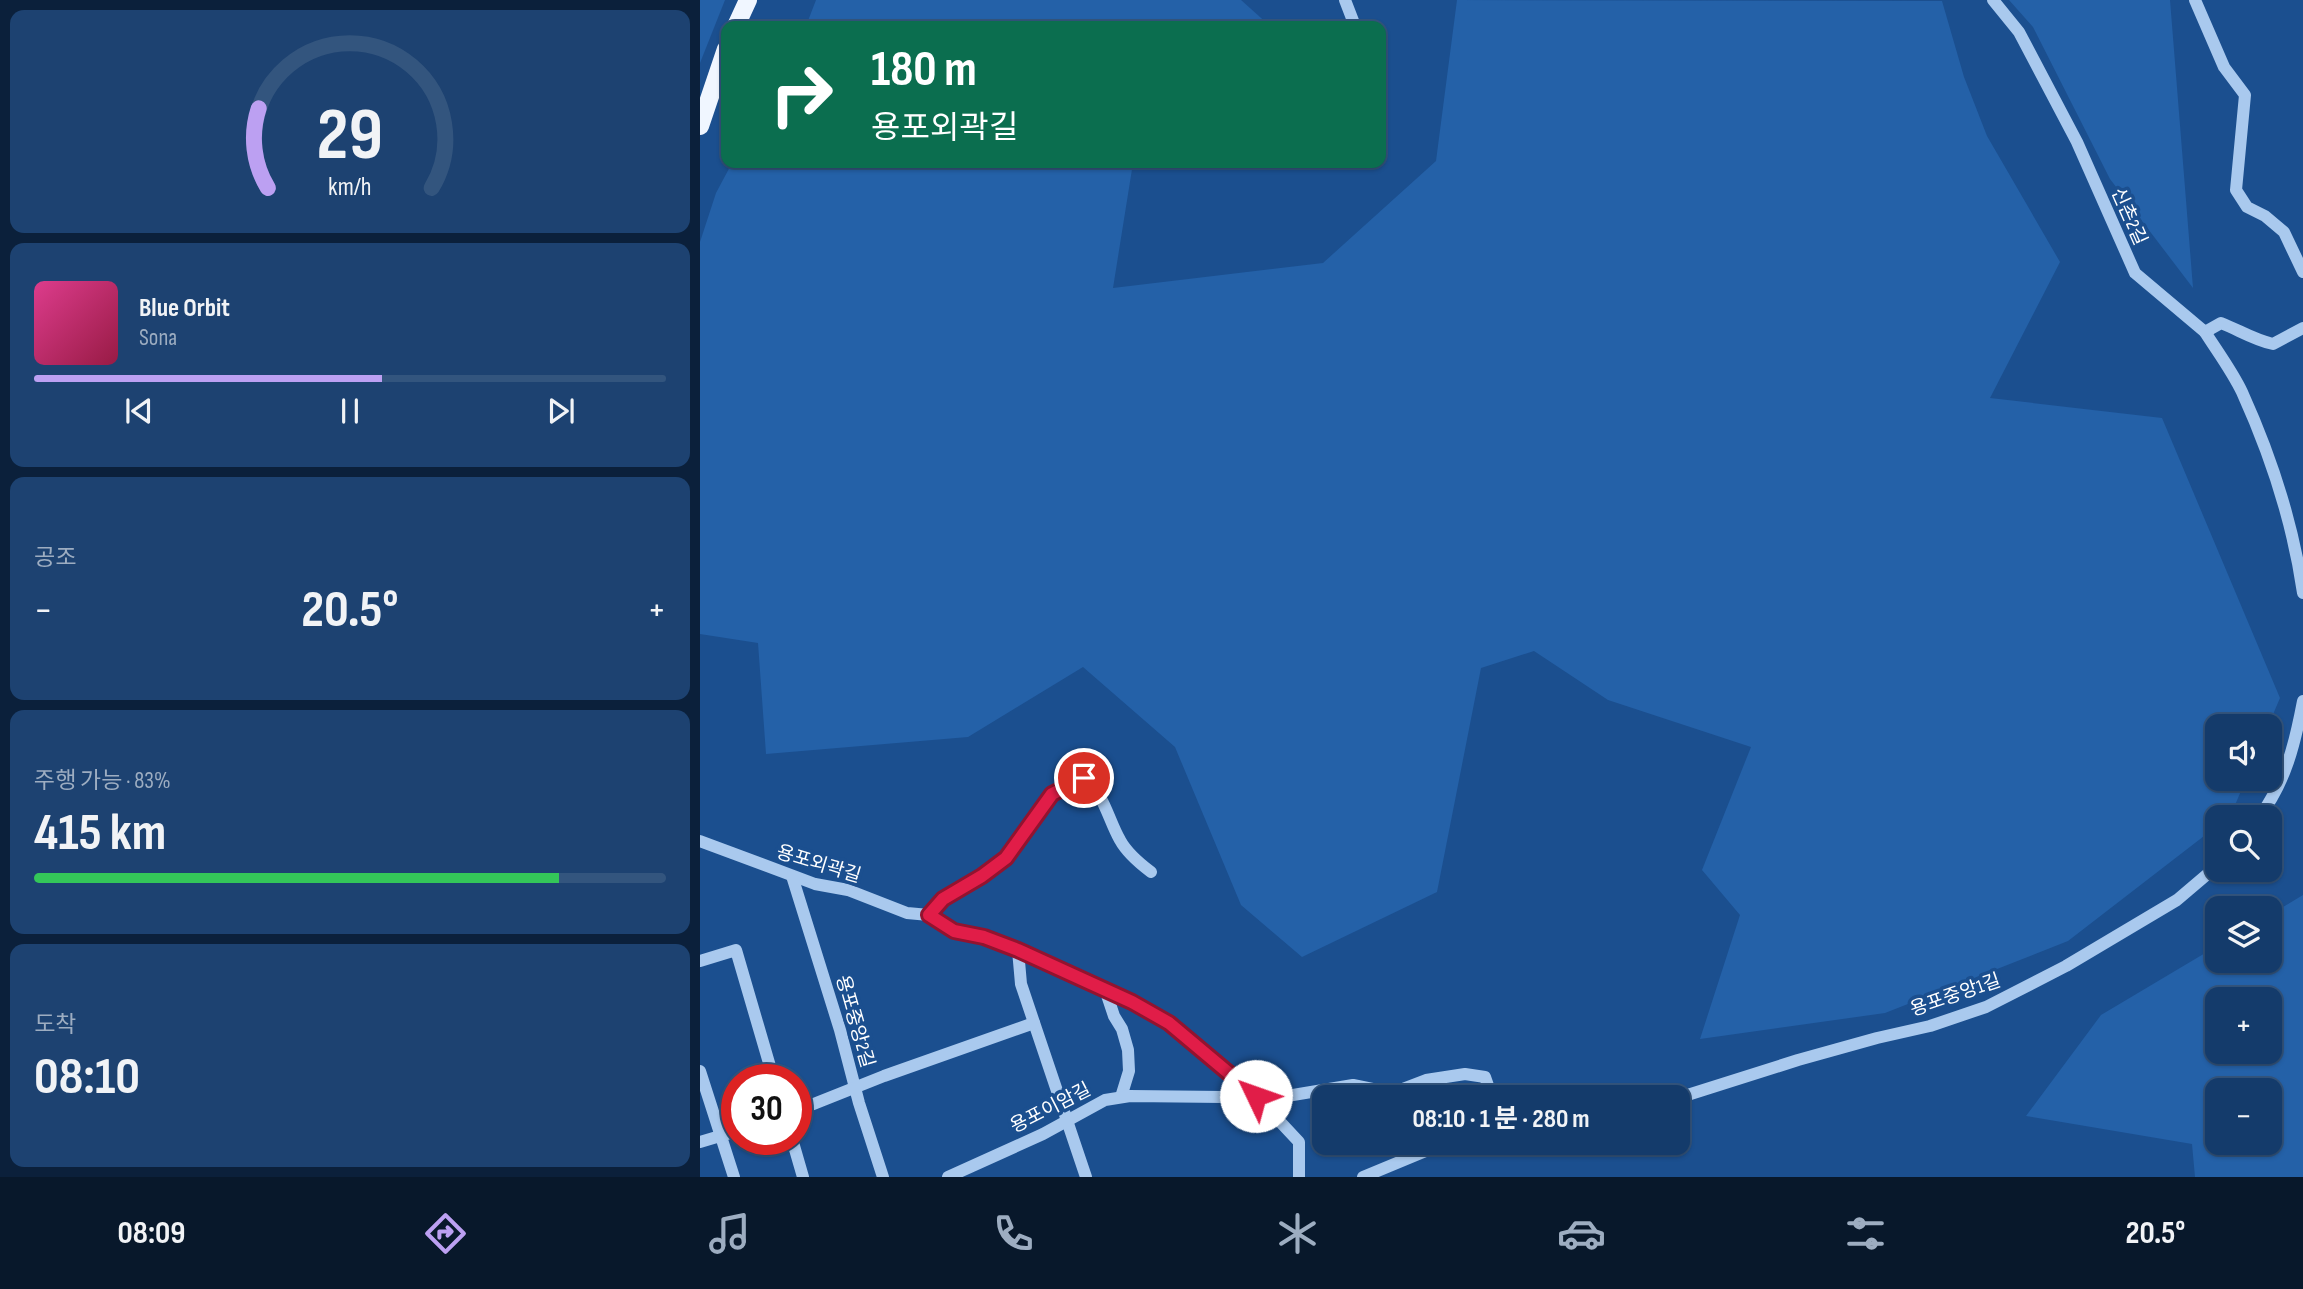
<!DOCTYPE html>
<html lang="ko">
<meta charset="utf-8">
<style>
:root{--surface:#143b6b;--page:#1d4271;--text:#f1f3f6;--muted:#9dadc1;--line:#33557e;--accent:#bca0f2}
body{margin:0;font-family:"Sofia Sans Condensed","Noto Sans KR",sans-serif;background:var(--page);color:var(--text);height:100vh;display:flex;flex-direction:column;font-size:26px;white-space:nowrap}
*{box-sizing:border-box;margin:0}
p{font-size:23px;color:var(--muted)}
.icon{flex:none;width:38px;height:38px;fill:none;stroke:currentColor;stroke-width:2;stroke-linecap:round;stroke-linejoin:round}
.map{position:relative;flex:1;overflow:hidden}
.panel{display:flex;flex-direction:column;gap:10px;padding:10px;background:#0b203b;width:700px}
.panel>*{flex:none}
.banner{position:absolute;left:21px;top:21px;width:665px;height:147px;border-radius:14px;box-shadow:0 2px 5px #0004,0 0 0 2px var(--line);background:#0b6e4f;color:#fff;overflow:hidden}
.tools{position:absolute;left:1505px;top:714px;display:grid;gap:14px}
.tools a{display:grid;place-items:center;width:77px;height:77px;border-radius:14px;background:var(--surface);box-shadow:0 2px 5px #0004,0 0 0 2px var(--line);font-size:35px}
.speed{position:absolute;left:21px;top:1064px;display:flex;gap:14px;font-size:35px;font-weight:700;text-align:center}
.speed>*{display:grid;place-content:center;width:91px;height:91px;border-radius:50%;background:var(--surface);box-shadow:0 2px 5px #0004,0 0 0 2px var(--line);line-height:1}
.speed .limit{border:10px solid #d22;background:#fff;color:#111}
.pin{position:absolute;display:grid;place-items:center;width:60px;height:60px;color:#fff;margin:-30px;border:4px solid #fff;border-radius:50%;box-shadow:0 2px 7px #0007}
.me{position:absolute;width:77px;margin:-38px;rotate:312deg;stroke-linejoin:round;filter:drop-shadow(0 0 5px #0008)}
.turn{display:flex;align-items:center;gap:24px;height:147px;padding:0 35px;font-size:32px}
.turn .icon{width:91px;height:91px;stroke-width:2.5}
.turn b{display:block;font-size:49px;line-height:60px}
.big{font-size:52px;font-weight:700;line-height:1.1}
.panel .tile{flex:1;display:flex;flex-direction:column;justify-content:center;gap:10px;min-width:0;padding:0 24px;border-radius:14px;background:var(--page)}
.panel .dial{align-items:center;gap:0}
.dial svg{height:182px;overflow:visible;fill:none;stroke:var(--line);stroke-width:7;stroke-linecap:round;text-anchor:middle}
.dial text{fill:var(--text);stroke:none}
.song{display:flex;align-items:center;gap:21px}
.cover{width:84px;height:84px;border-radius:10px;background:linear-gradient(135deg,hsl(330 70% 55%),hsl(340 70% 35%))}
.played{height:7px;border-radius:4px;background:linear-gradient(90deg,var(--accent) 55%,var(--line) 55%)}
.keys{display:flex;justify-content:space-around;direction:ltr}
.heat{display:flex;justify-content:space-between;align-items:center;font-size:38px;direction:ltr}
.charge{height:10px;border-radius:5px;background:linear-gradient(90deg,#34c759 83%,var(--line) 0)}
.trip{position:absolute;left:612px;top:1085px;width:378px;height:70px;border-radius:14px;background:var(--surface);box-shadow:0 2px 5px #0004,0 0 0 2px var(--line);font-weight:700;line-height:70px;text-align:center}
.tabs{display:flex;height:112px;justify-content:space-around;align-items:center;background:#08182b;color:var(--muted)}
.tabs .icon{width:49px;height:49px}
.tabs .current{color:var(--accent)}
.tabs b{font-size:32px;color:var(--text)}
main{display:flex;flex:1;min-height:0}
.map>svg:first-child{display:block}
.green{fill:#2461a8;fill-rule:evenodd}
.lines{fill:none;stroke-linecap:round;stroke-linejoin:round}
.minor{stroke:#a9c9ee;stroke-width:12}
.major{stroke:#f0f6ff;stroke-width:18}
.route-casing{stroke:#92132f;stroke-width:18}
.route{stroke:#e11d48;stroke-width:12}
.labels{text-anchor:middle;stroke-width:7;stroke-linejoin:round;paint-order:stroke}
.street-label{font-size:19px;fill:#fff;stroke:#1b4f8f}
</style>
<main>
<section class="panel">
<div class="tile dial"><svg viewBox="0 0 100 80">
<path d="M14 69A42 42 0 1 1 86 69"/>
<path d="M14 69A42 42 0 0 1 10 34" stroke="#bca0f2"/>
<text x="50" y="56" font-size="32" font-weight="700">29</text>
<text x="50" y="72" font-size="11">km/h</text>
</svg></div>
<div class="tile">
<div class="song"><i class="cover"></i><div><b>Blue Orbit</b><p>Sona</p></div></div>
<div class="played"></div>
<div class="keys"><svg class="icon" aria-label="previous" viewBox="0 0 24 24"><path d="M18 5L8 12l10 7zM5 5v14"/></svg><svg class="icon" aria-label="pause" viewBox="0 0 24 24"><path d="M8 5v14M16 5v14"/></svg><svg class="icon" aria-label="next" viewBox="0 0 24 24"><path d="M6 5l10 7-10 7zM19 5v14"/></svg></div>
</div>
<div class="tile"><p>공조</p>
<div class="heat"><a>−</a><b class="big">20.5°</b><a>+</a></div>
</div>
<div class="tile"><p>주행 가능 · 83%</p><b class="big">415 km</b><div class="charge"></div></div>
<div class="tile"><p>도착</p><b class="big">08:10</b></div>
</section>
<div class="map">
<svg width="1603" height="1177" viewBox="0 0 1603 1177">
<rect width="100%" height="100%" fill="#1b4f8f"/>
<g class="green">
<polygon points="0,0 25,0 0,63"/>
<polygon points="116,0 541,0 570,26 106,26"/>
<polygon points="757,0 1242,1 1264,77 1287,136 1360,262 1290,398 1462,418 1580,698 1568,726 1517,726 1517,779 1546,779 1530,817 1517,817 1517,826 1368,941 1185,1013 1000,1039 1040,915 1002,870 1051,747 908,700 834,651 781,668 737,892 602,957 541,905 475,747 383,667 268,737 66,754 58,643 0,634 0,242 16,193 32,163 433,163 413,288 623,263 736,161"/>
<polygon points="1309,0 1470,0 1493,288 1410,179 1333,27"/>
<path d="M 1603,895 L 1603,1177 L 1495,1177 L 1492,1144 L 1326,1116 L 1401,1015 L 1517,946 L 1517,961 L 1570,961 L 1570,915 ZM 1570,999 L 1570,1052 L 1517,1052 L 1517,999 ZM 1517,1090 L 1570,1090 L 1570,1143 L 1517,1143 Z"/>
</g>
<g class="lines">
<g class="minor">
<polyline points="645,0 655,26"/>
<path d="M 1293,0 L 1319,32 L 1377,142 L 1435,273 L 1505,332 L 1521,323 C 1539,330 1554,340 1573,344 L 1603,328"/>
<polyline points="1495,0 1524,67 1545,95 1536,190 1547,207 1565,216 1584,232 1603,272"/>
<path d="M 1505,332 C 1517,351 1532,371 1542,392 C 1571,456 1593,523 1603,593"/>
<path d="M 1559,817 C 1586,782 1595,743 1603,701"/>
<polyline points="0,841 115,884 148,890 207,913 229,915 254,931 284,937 318,950 432,1001 469,1023 529,1072 556,1096 599,1142 599,1177"/>
<polyline points="92,876 140,1030 159,1103 183,1177"/>
<path d="M 229,915 L 243,899 L 282,876 L 306,858 L 352,794 L 384,778 C 404,793 408,819 420,840 C 427,853 439,863 451,872"/>
<polyline points="318,950 321,984 386,1177"/>
<polyline points="0,961 36,950 74,1080"/>
<polyline points="405,989 414,1016 422,1029 428,1050 429,1071 421,1097"/>
<polyline points="0,1071 34,1177"/>
<polyline points="978,1098 1098,1060 1177,1038 1230,1026 1286,1007 1366,966 1477,900 1517,866"/>
<polyline points="96,1111 184,1076 334,1023"/>
<polyline points="92,1139 103,1177"/>
<polyline points="0,1142 37,1131"/>
<polyline points="248,1177 343,1134 405,1100 430,1096 524,1097 593,1095 653,1085 692,1093 726,1080 765,1074 785,1077 792,1097"/>
<polyline points="663,1177 745,1143"/>
</g>
<g class="major">
<polyline points="36,26 48,0"/>
<polyline points="0,126 26,49"/>
</g>
</g>
<g class="lines">
<g class="route-casing">
<polyline id="route" points="384,778 352,794 306,858 282,876 243,899 229,915 254,931 284,937 318,950 432,1002 469,1023 556,1096"/>
</g>
<use href="#route" class="route"/>
</g>
<g class="labels">
<g class="street-label">
<text transform="translate(1430 216) rotate(66)" y="7">신촌2길</text>
<text transform="translate(119 863) rotate(17)" y="7">용포외곽길</text>
<text transform="translate(1255 994) rotate(-19)" y="7">용포중앙1길</text>
<text transform="translate(156 1021) rotate(74)" y="7">용포중앙2길</text>
<text transform="translate(350 1107) rotate(-27)" y="7">용포이암길</text>
</g>
</g>
</svg>
<div class="tools">
<a><svg class="icon" aria-label="sound" viewBox="0 0 24 24"><path d="M4 9h4l5-4v14l-5-4H4zM17 9q2 3 0 6"/></svg></a>
<a><svg class="icon" aria-label="search" viewBox="0 0 24 24"><circle cx="10" cy="10" r="6"/><path d="M15 15l6 6"/></svg></a>
<a><svg class="icon" aria-label="layers" viewBox="0 0 24 24"><path d="M12 4l9 5-9 5-9-5zM3 14l9 5 9-5"/></svg></a>
<a>+</a>
<a>−</a>
</div>
<div class="speed"><div class="limit">30</div></div>
<div class="pin" style="left:384px;top:778px;background:#d93025"><svg class="icon" aria-label="arrive" viewBox="0 0 24 24"><path d="M6 21V4h12l-3 4 3 4H6"/></svg></div>
<svg class="me" style="left:556px;top:1096px" viewBox="-20 -20 40 40"><circle r="19" fill="#fff"/><path d="M0-13L10 11 0 6-10 11z" fill="#e11d48"/></svg>
<div class="trip">08:10 · 1 분 · 280 m</div>
<div class="banner">
<div class="turn"><svg class="icon" aria-label="right" viewBox="0 0 24 24"><path d="M7 20v-9h11M14 6l5 5-5 5"/></svg><div><b>180 m</b>용포외곽길</div></div>
</div>
</div>
</main>
<nav class="tabs">
<b>08:09</b>
<svg class="icon current" aria-label="directions" viewBox="0 0 24 24"><path d="M12 3l9 9-9 9-9-9zM9 14v-3h6M13 9l2 2-2 2"/></svg>
<svg class="icon" aria-label="music" viewBox="0 0 24 24"><path d="M9 18V5l10-2v13"/><circle cx="6" cy="18" r="3"/><circle cx="16" cy="16" r="3"/></svg>
<svg class="icon" aria-label="phone" viewBox="0 0 24 24"><path d="M5 4h4l2 5-3 2q2 4 5 5l2-3 5 2v4C11 20 4 13 5 4z"/></svg>
<svg class="icon" aria-label="climate" viewBox="0 0 24 24"><path d="M12 3v18M4 7l16 10M4 17L20 7"/></svg>
<svg class="icon" aria-label="car" viewBox="0 0 24 24"><path d="M5 17H2v-5l4-1 3-4h7l3 4 3 1v5h-3M9 17h6M6 11h13"/><circle cx="7" cy="17" r="2"/><circle cx="17" cy="17" r="2"/></svg>
<svg class="icon" aria-label="filters" viewBox="0 0 24 24"><path d="M4 7h16M4 17h16"/><circle cx="9" cy="7" r="2"/><circle cx="15" cy="17" r="2"/></svg>
<b>20.5°</b>
</nav>
